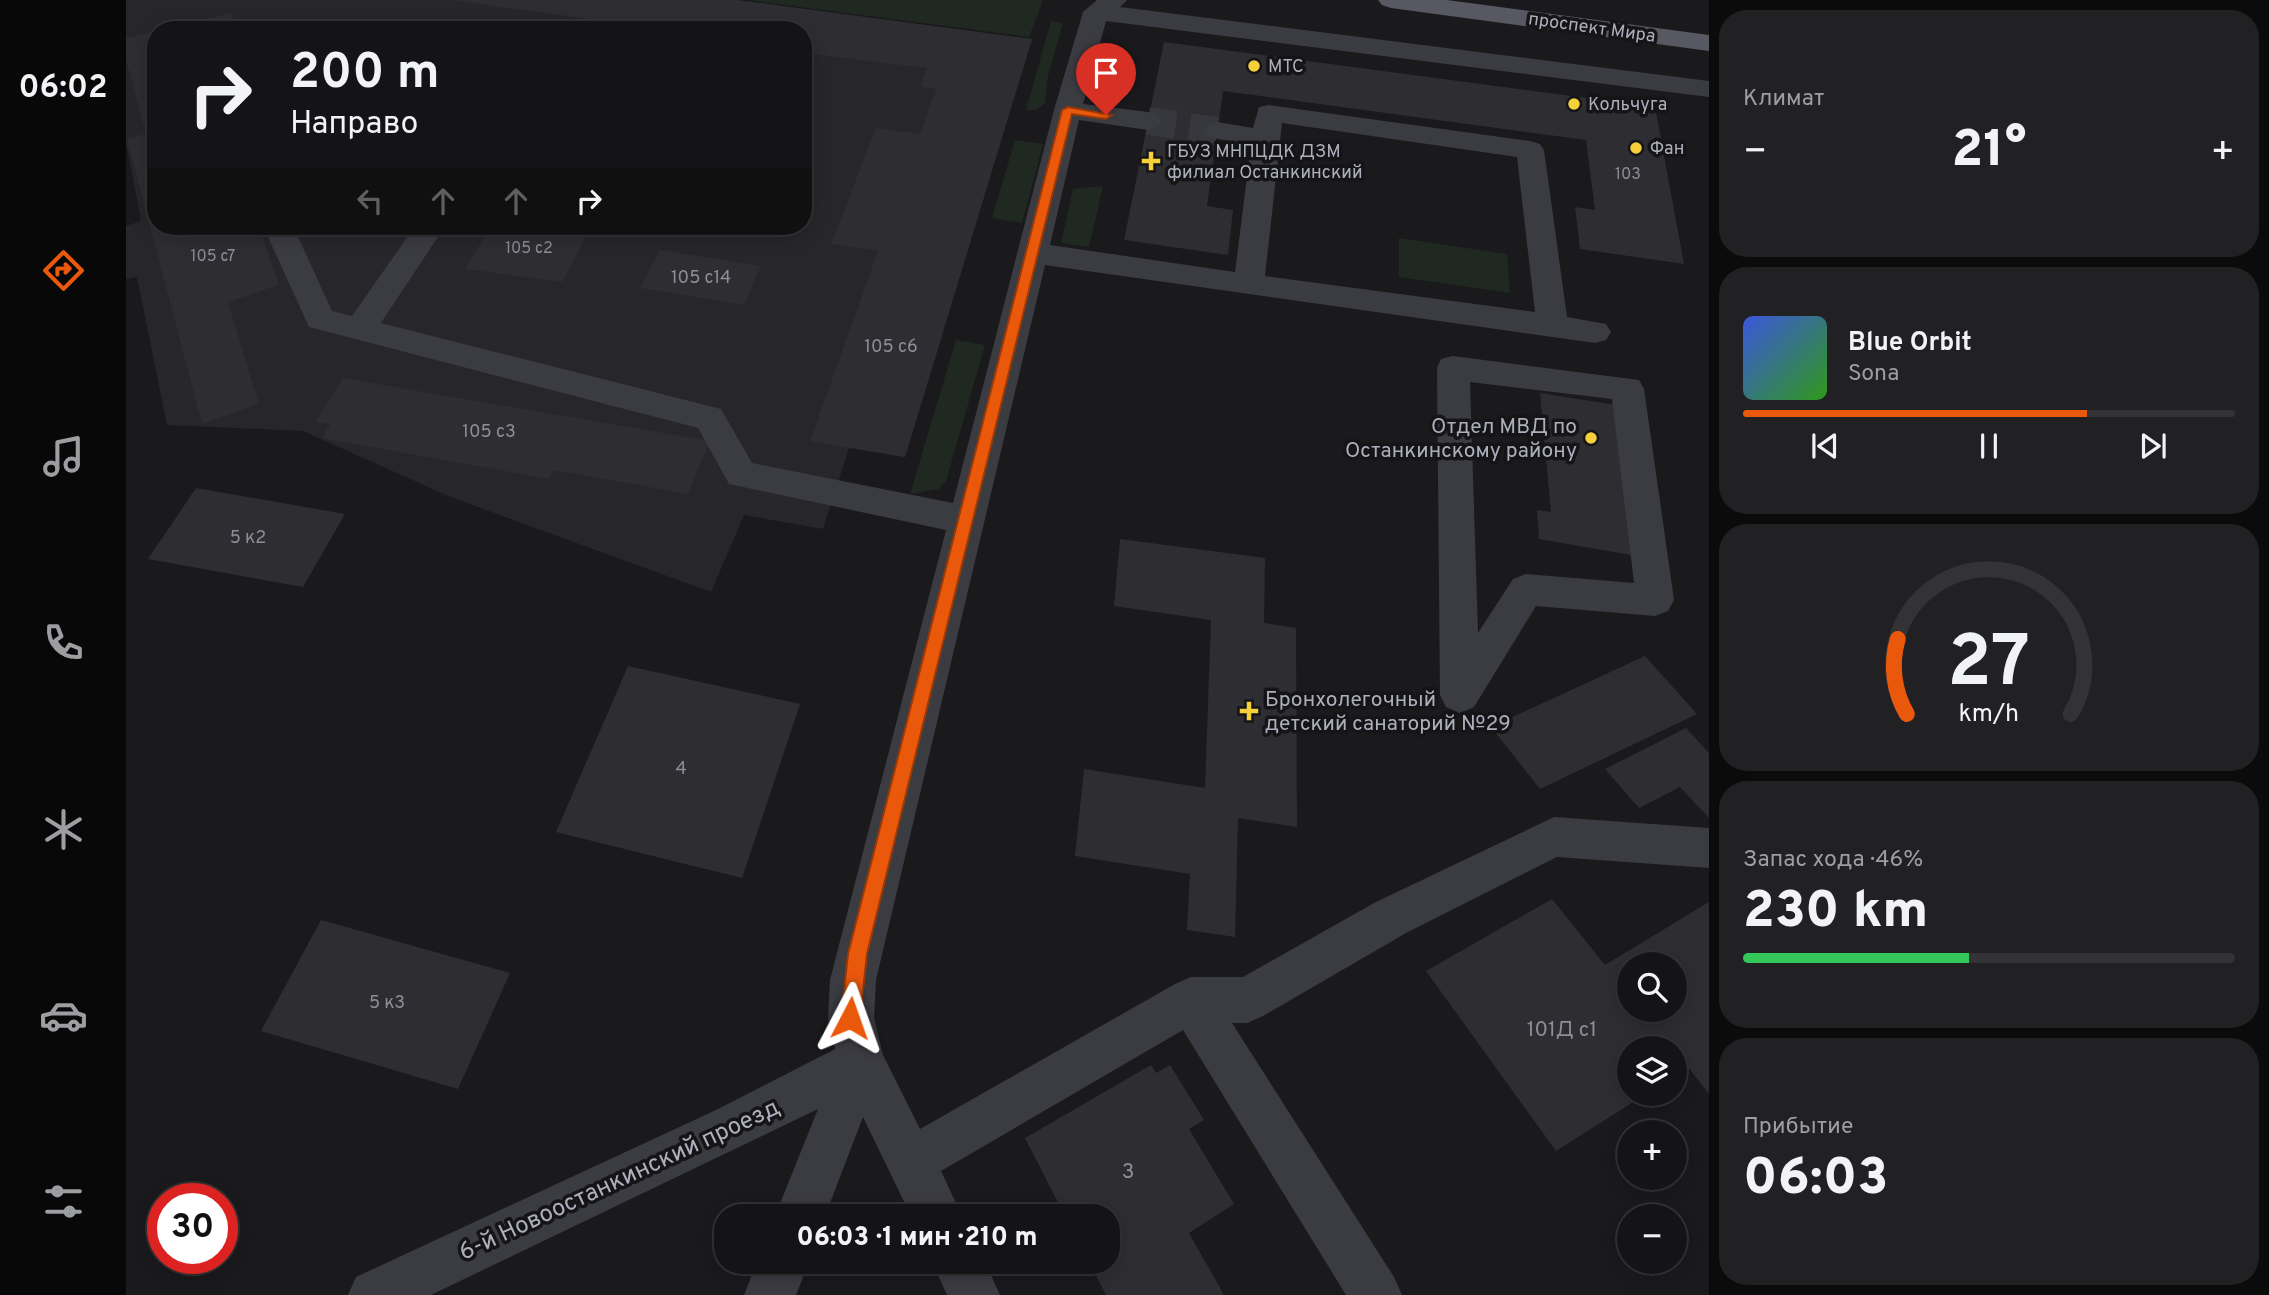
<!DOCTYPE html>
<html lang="ru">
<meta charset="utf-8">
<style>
:root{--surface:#141416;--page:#212123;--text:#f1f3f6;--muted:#9d9ea1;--line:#333335;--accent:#ea580c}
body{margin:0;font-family:Overpass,sans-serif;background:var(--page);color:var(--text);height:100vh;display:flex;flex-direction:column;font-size:26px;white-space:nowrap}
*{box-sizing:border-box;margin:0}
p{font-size:23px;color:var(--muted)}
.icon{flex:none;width:38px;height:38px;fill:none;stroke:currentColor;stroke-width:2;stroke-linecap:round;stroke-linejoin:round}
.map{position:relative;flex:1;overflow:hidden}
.details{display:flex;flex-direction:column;gap:10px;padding:10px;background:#0b0b0c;width:560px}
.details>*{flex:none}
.top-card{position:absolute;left:21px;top:21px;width:665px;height:214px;border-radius:28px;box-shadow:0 4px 18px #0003,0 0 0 2px var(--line);background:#141416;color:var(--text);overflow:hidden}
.tools{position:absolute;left:1491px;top:952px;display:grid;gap:14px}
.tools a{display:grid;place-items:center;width:70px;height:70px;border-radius:50%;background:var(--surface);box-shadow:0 4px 18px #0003,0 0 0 2px var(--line);font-size:35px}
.speed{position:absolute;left:21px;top:1183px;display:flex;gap:14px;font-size:35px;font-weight:700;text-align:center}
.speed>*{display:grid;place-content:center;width:91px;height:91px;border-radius:50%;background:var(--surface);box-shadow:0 4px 18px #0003,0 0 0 2px var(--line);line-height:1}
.speed .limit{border:10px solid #d22;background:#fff;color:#111}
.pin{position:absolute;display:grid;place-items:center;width:60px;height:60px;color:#fff;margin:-72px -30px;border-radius:50% 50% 50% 0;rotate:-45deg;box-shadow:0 0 7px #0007}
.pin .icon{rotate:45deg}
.me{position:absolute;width:77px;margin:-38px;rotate:4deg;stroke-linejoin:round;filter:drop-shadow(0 0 5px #0008)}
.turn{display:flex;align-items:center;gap:24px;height:147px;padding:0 28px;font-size:32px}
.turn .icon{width:91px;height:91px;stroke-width:2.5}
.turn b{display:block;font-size:49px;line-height:60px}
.lanes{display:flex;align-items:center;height:66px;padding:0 28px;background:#0003;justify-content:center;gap:35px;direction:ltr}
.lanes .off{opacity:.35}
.big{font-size:52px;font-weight:800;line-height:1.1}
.details .widget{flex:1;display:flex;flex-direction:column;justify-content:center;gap:10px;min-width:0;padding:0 24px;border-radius:28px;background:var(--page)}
.details .dial{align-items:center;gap:0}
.dial svg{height:182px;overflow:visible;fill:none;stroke:var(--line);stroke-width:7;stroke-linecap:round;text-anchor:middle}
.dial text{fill:var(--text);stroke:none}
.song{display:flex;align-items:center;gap:21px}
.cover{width:84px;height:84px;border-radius:10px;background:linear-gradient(135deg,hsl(230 70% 55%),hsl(110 70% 35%))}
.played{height:7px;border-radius:4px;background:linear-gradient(90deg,var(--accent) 70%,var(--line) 70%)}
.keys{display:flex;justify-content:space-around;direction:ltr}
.heat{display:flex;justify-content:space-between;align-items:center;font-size:38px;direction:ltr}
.charge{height:10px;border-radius:5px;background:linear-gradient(90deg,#34c759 46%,var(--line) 0)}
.trip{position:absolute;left:588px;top:1204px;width:406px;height:70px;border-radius:28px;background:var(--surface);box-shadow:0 4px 18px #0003,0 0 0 2px var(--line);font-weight:800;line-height:70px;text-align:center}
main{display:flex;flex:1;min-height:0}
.tab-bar{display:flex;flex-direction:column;width:126px;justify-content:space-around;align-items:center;background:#080809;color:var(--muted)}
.tab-bar .icon{width:49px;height:49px}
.tab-bar .current{color:var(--accent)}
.tab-bar b{font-size:32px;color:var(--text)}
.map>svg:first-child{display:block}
.built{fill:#27262a;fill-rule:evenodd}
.green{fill:#202822}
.building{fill:#2e2d31;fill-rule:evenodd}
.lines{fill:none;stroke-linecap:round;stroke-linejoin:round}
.minor-tunnel{stroke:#37383d;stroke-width:28;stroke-dasharray:28 14;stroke-linecap:butt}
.minor{fill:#3b3b42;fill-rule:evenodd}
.major{fill:#575861;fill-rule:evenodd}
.route{fill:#ea580c;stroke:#983908;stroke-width:2}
.poi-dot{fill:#f5d03a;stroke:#151518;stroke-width:2.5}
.labels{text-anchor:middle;stroke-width:7;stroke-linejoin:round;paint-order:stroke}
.far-number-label{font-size:16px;fill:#8c8e98}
.far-street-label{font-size:18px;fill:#adafbc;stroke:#151518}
.far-poi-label{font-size:18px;fill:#adafbc;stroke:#151518;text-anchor:start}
.number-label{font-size:18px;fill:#8c8e98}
.poi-label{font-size:21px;fill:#adafbc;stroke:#151518;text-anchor:end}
.near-number-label{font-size:21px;fill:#8c8e98}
.near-street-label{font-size:24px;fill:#adafbc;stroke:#151518}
</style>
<main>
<nav class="tab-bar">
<b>06:02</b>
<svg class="icon current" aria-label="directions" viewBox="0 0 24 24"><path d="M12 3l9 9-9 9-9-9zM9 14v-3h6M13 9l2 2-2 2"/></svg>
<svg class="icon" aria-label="music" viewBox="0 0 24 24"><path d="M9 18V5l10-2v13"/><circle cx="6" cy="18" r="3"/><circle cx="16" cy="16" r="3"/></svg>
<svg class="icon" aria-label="phone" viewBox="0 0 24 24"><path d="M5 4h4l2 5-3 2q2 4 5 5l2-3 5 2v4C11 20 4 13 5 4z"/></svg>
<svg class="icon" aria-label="climate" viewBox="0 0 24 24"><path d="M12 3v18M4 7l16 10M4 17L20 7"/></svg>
<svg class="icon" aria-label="car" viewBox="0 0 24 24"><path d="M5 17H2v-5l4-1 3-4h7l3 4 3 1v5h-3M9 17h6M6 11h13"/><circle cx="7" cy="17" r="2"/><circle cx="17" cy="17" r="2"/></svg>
<svg class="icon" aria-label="filters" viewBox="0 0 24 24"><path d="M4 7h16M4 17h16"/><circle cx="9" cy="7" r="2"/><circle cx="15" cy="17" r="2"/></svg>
</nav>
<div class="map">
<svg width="1583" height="1295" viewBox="0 0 1583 1295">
<rect width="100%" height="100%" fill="#1a1a1d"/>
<path class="built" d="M 0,0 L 611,0 L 906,39 L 779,457 L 723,448 L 697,529 L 618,515 L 585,592 L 322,496 L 177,431 L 41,425 L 11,277 L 0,279 L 0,226 L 15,221 L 0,142 ZM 30,30 L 677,30 L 677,226 L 30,226 Z"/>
<g class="green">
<polygon points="621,0 917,0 903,37"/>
<polygon points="925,21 937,23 922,76 919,103 910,110 900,110"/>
<polygon points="889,140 917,144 896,223 866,218"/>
<polygon points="977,186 963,247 935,243 947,189"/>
<polygon points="1273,238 1381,254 1384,293 1273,277"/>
<polygon points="830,340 859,345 820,481 813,489 784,494"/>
</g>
<g class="building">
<polygon points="325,0 611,0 906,39 779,457 684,441 752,251 705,244 750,128 794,134 810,89 794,87 801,68 677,53 677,30 463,30 469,20"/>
<polygon points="106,13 111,30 38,30 38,29"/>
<polygon points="30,31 30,123 18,127 0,59 0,38"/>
<polygon points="1038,42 1529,107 1558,264 1454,249 1449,207 1469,210 1460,140 1097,91 1081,206 1107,210 1102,255 998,240"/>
<polygon points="30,131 30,226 133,226 153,285 102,302 133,404 76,424 1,139"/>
<polygon points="365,226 466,226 436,282 339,269"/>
<polygon points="534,250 635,266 618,305 514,288"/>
<polygon points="217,378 584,441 562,494 428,470 423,479 196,438 204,424 189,422"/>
<polygon points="1414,393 1491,405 1511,556 1413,539 1411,510 1425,512"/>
<polygon points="70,488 219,514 177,587 22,559"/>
<polygon points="994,539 1139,558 1138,623 1170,628 1171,827 1112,818 1109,937 1061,930 1064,874 949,856 958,769 1079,788 1085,620 988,606"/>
<polygon points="1519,656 1571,714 1414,789 1365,727"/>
<polygon points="502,666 674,704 616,878 430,832"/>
<polygon points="1560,728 1583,753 1583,818 1554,787 1513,808 1479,769"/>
<path d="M 1426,899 L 1479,965 L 1583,902 L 1583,1094 L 1562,1067 L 1549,1076 L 1549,1048 L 1503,1048 L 1503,1094 L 1520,1094 L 1430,1151 L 1300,971 ZM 1503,964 L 1549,964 L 1549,1010 L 1503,1010 Z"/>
<polygon points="195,920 384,973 332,1089 135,1031"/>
<polygon points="1025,1065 1030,1073 1044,1065 1078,1120 1063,1129 1108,1204 1063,1233 1098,1295 980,1295 963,1262 982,1262 982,1216 939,1216 899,1138"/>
</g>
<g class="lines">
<polyline class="minor-tunnel" points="1022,121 1091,131"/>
<g class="minor">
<path d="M 971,0 L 1001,0 L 994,7 L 1583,81 L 1583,97 L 980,21 L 957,104 L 1022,112 L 1032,115 L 1036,121 L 1032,127 L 1022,130 L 953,120 L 924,245 L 1109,272 L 1125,145 L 1081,137 L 1077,131 L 1081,125 L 1091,122 L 1127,128 L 1133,107 L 1143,105 L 1404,141 L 1414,144 L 1418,150 L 1441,317 L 1480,324 L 1485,332 L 1480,340 L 1469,343 L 919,265 L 750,980 L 748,1018 L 757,1055 L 794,1129 L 1049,984 L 1065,977 L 1117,977 L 1248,903 L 1428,817 L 1583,828 L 1583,868 L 1431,857 L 1280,933 L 1137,1016 L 1121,1023 L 1106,1023 L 1268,1277 L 1276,1295 L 1220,1295 L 1057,1030 L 815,1171 L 836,1216 L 785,1216 L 737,1117 L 699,1216 L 649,1216 L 692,1109 L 305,1295 L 222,1295 L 230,1277 L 590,1110 L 709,1049 L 702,1018 L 704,980 L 820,530 L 603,484 L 572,428 L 183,327 L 137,226 L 167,226 L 206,311 L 226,316 L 289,226 L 319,226 L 255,323 L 595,409 L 626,463 L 827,503 L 928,110 L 957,12 ZM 1156,123 L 1391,157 L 1409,312 L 1139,276 Z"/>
<path d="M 1327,356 L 1513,380 L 1518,389 L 1548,600 L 1542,611 L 1529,616 L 1410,606 L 1348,707 L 1334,713 L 1320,707 L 1314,695 L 1311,368 L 1315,359 ZM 1344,382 L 1486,399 L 1508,583 L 1400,574 L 1387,579 L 1352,633 Z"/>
<polygon points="631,1262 683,1262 670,1295 618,1295"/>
<polygon points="806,1262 859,1262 874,1295 821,1295"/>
</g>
<polygon class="major" points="1252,0 1321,0 1583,35 1583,51 1265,8 1256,5"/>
</g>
<polygon class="route" points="942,107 986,115 980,119 946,114 741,954 734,1018 731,1025 724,1028 718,1025 715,1018 722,954 936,110"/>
<g class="poi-dot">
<circle cx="1128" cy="66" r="7"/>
<circle cx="1448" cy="104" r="7"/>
<circle cx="1510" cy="148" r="7"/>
<path d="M1021.5 150.5h7v7h7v7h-7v7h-7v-7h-7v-7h7z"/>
<circle cx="1465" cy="438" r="7"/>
<path d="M1119.5 700.5h7v7h7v7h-7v7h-7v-7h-7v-7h7z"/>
</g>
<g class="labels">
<g class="far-number-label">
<text x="1502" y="179">103</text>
<text x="403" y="253">105 с2</text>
<text x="87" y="261">105 с7</text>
</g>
<g class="far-street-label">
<text transform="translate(1466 27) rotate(8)" y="6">проспект Мира</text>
</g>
<g class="far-poi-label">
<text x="1142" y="72">МТС</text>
<text x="1462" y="110">Кольчуга</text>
<text x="1524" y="154">Фан</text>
<text x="1041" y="157">ГБУЗ МНПЦДК ДЗМ<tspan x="1041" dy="21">филиал Останкинский</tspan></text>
</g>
<g class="number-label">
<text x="575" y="283">105 с14</text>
<text x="765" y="352">105 с6</text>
<text x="363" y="437">105 c3</text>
<text x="122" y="543">5 к2</text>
<text x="555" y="774">4</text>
<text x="261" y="1008">5 к3</text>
</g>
<g class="poi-label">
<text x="1451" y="433">Отдел МВД по<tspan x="1451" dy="24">Останкинскому району</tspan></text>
<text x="1139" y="706" text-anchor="start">Бронхолегочный<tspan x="1139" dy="24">детский санаторий №29</tspan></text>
</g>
<g class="near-number-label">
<text x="1436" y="1036">101Д с1</text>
<text x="1002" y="1178">3</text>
</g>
<g class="near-street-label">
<text transform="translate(493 1179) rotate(-25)" y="8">6-й Новоостанкинский проезд</text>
</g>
</g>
</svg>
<div class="tools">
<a><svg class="icon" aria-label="search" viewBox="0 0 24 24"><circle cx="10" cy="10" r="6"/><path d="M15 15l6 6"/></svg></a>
<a><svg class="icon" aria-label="layers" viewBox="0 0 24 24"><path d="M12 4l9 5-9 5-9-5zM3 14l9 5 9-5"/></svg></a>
<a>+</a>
<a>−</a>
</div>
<div class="speed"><div class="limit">30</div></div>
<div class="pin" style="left:980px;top:115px;background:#d93025"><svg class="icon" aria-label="arrive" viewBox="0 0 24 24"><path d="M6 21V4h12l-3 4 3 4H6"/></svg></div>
<svg class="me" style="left:724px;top:1018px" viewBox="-20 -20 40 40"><path d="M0-17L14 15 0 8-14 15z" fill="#ea580c" stroke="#fff" stroke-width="4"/></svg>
<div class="trip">06:03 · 1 мин · 210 m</div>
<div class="top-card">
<div class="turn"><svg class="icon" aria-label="right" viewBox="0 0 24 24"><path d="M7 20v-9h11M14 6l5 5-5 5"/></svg><div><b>200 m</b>Направо</div></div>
<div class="lanes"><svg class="icon off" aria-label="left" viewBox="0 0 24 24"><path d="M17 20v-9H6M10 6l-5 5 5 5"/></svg><svg class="icon off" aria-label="ahead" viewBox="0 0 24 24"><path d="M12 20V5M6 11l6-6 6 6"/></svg><svg class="icon off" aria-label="ahead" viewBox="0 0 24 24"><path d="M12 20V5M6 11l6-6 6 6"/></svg><svg class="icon" aria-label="right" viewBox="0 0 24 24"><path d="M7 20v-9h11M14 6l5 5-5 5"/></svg></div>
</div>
</div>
<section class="details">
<div class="widget"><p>Климат</p>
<div class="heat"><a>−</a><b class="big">21°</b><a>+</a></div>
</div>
<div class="widget">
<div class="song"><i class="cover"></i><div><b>Blue Orbit</b><p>Sona</p></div></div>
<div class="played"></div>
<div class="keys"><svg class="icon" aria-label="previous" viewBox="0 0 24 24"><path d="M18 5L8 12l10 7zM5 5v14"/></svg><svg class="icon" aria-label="pause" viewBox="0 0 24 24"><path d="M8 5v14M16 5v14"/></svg><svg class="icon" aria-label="next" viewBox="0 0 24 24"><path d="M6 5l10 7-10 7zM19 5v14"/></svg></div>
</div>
<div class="widget dial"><svg viewBox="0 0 100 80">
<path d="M14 69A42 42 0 1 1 86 69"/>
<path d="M14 69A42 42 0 0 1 10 36" stroke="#ea580c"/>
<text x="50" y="56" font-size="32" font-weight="700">27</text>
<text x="50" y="72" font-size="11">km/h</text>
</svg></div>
<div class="widget"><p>Запас хода · 46%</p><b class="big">230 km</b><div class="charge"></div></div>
<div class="widget"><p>Прибытие</p><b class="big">06:03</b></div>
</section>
</main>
